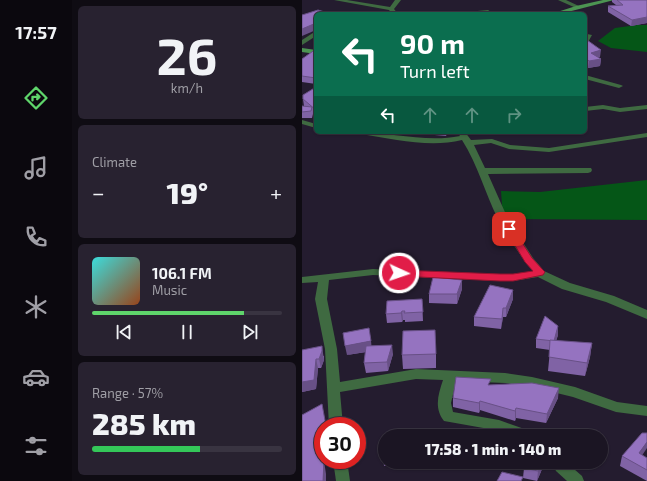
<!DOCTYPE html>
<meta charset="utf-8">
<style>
:root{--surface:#1b1523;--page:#282230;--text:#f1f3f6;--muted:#a09fa6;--line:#393441;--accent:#5fd56b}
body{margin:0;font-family:"Exo 2",sans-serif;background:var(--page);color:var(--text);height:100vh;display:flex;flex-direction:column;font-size:15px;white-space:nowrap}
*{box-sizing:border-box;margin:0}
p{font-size:13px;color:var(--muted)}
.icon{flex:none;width:22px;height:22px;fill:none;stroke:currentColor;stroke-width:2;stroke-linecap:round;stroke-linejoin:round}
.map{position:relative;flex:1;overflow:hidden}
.sheet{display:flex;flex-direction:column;gap:6px;padding:6px;background:#0f0c13;width:230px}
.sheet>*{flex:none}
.banner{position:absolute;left:12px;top:12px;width:273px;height:122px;border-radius:6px;box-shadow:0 1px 3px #0004,0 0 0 1px var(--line);background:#0b6e4f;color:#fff;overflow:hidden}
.speed{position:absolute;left:12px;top:417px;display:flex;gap:8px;font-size:20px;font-weight:700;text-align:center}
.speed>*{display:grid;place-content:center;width:52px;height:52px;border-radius:50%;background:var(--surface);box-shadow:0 1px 3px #0004,0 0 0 1px var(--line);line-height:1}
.speed .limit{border:6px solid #d22;background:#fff;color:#111}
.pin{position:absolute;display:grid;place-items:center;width:34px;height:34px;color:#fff;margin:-17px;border-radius:8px;box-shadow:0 2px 6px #0006}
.me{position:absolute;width:44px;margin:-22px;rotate:93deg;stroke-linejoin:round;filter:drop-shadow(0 0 3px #0008)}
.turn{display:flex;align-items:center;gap:14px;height:84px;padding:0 20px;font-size:18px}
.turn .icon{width:52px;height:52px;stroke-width:2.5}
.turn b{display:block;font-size:28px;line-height:34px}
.lanes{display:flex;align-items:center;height:38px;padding:0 20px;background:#0003;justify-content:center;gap:20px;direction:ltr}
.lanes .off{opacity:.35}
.big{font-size:30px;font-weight:800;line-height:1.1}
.sheet .widget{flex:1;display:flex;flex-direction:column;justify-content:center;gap:6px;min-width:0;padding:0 14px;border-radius:6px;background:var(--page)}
.sheet .dial{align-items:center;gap:0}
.dial b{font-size:52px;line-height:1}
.song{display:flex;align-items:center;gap:12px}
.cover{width:48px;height:48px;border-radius:6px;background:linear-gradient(135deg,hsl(180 70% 55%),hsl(20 70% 35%))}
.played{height:4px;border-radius:2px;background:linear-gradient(90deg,var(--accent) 80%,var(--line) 80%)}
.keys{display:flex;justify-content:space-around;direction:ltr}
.heat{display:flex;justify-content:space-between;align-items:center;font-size:22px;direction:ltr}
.charge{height:6px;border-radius:3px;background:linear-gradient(90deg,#34c759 57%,var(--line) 0)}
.trip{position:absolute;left:76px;top:429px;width:230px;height:40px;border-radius:20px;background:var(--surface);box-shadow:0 1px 3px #0004,0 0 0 1px var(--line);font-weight:800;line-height:40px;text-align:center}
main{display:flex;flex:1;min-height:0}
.menu{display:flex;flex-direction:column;width:72px;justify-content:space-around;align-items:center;background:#0b080e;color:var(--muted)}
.menu .icon{width:28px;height:28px}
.menu .on{color:var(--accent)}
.menu b{font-size:18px;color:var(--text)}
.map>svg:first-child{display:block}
.forest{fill:#055617}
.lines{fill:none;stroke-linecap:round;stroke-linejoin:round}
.street{fill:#3f6a41;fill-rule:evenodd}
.secondary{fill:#4c9452;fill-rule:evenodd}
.wall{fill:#8063a5}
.shaded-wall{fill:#685086}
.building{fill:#9573c0;stroke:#685086}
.route{fill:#e11d48;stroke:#92132f}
</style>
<main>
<nav class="menu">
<b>17:57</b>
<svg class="icon on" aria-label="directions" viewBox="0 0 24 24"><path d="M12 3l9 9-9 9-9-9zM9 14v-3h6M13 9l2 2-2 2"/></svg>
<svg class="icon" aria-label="music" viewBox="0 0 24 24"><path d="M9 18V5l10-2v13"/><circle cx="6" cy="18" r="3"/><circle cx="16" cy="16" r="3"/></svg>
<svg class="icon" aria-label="phone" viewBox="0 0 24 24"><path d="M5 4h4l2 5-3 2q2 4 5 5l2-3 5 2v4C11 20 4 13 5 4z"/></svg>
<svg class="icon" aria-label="climate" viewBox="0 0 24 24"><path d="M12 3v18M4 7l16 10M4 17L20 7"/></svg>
<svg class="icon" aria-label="car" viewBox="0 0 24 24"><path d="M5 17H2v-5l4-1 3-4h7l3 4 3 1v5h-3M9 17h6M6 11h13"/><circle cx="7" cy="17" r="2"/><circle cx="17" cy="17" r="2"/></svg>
<svg class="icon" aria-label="filters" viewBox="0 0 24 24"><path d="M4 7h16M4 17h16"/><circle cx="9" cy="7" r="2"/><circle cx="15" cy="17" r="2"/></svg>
</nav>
<section class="sheet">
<div class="widget dial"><b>26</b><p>km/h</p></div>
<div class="widget"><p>Climate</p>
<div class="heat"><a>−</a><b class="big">19°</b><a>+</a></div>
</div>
<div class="widget">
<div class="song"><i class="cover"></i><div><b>106.1 FM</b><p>Music</p></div></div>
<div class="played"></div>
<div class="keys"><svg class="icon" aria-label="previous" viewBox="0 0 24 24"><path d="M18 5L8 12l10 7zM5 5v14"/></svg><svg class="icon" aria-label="pause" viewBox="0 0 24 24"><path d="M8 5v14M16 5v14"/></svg><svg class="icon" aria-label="next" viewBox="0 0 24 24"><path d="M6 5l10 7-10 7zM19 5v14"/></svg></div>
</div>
<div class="widget"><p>Range · 57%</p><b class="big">285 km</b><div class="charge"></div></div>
</section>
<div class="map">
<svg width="345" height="481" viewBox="0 0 345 481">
<rect width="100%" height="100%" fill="#241c2f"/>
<g class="forest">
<polygon points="335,25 345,25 345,52 309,48 296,41 313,28"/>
<polygon points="345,180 345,220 201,219 199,191 238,192"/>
</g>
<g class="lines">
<g class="street">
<polygon points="32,0 45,0 88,7 93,0 99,0 92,9 96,14 90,14 87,10"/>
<polygon points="256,0 264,0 279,7 274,8"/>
<polygon points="186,10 189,12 188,13 162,14 165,12"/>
<polygon points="14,31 14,36 0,45 0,40"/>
<polygon points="285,34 290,35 285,44 283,45 283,37"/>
<polygon points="283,75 319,85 321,86 317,88 283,79"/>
<polygon points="301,105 318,108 345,105 345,109 318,112 301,109 283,111 283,107"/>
<polygon points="0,120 14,124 14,128 0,124"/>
<path d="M 55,132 C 89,132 124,143 158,136 L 155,132 L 163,132 L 169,140 L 190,139 L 208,145 L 247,148 L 345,133 L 345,137 L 247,152 L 207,149 L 189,143 L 172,145 L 183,168 L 289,168 L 290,170 L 289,172 L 286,173 L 186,174 L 206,219 L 231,258 L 242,271 L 268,283 L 312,296 L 345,310 L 345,319 L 304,302 L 260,289 L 236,277 L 211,281 L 198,281 L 71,275 L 27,280 L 25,299 L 35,349 L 38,382 L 114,369 L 203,373 L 230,377 L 273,387 L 315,402 L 345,406 L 345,416 L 314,412 L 271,397 L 230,387 L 203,383 L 154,381 L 149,403 L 151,412 L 197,420 L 231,432 L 233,436 L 212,436 L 187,429 L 142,421 C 132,408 136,395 141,380 L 114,379 L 38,392 L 41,426 L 27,426 L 23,349 L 13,299 L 16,282 L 0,283 L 0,277 L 71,269 L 198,275 L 211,275 L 231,271 C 218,256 206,237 196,219 C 183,193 176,165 160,140 C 127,148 92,139 59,134 Z"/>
<polygon points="31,460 45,460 48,481 34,481"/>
<polygon points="249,462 264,462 280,476 282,481 265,481 254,471"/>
</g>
<g class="secondary">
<polygon points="301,0 312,0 258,14 249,14 274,6"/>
<polygon points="0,48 14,50 14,54 0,52"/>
</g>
</g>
<g class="wall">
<polygon points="310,0 345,0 345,23 329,26 306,12 306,6 314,5 310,2"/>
<polygon points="283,44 298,57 296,57 299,59 298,66 286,68 283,66"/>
<polygon points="14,49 14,84 0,82 0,59"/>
<polygon points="14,87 14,117 11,114 10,118 0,118 0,106 3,106 2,106 1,99"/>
<polygon points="121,132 146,132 144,136 121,134"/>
<polygon points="160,289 155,304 127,303 127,294"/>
<polygon points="211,290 211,299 204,317 201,317 199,329 172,326 172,317"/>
<polygon points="120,299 121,321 103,322 103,320 101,320 100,322 85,323 84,314"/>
<polygon points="256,335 254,341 290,343 288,357 283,376 246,371 248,350 234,348 234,339"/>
<polygon points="134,343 134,368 101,369 100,355"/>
<polygon points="70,346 91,354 86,371 64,373 62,363 64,352 45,355"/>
<polygon points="0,350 22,356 22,360 19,368 16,368 14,389 0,392"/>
<polygon points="188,385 256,398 244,423 214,418 213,421 178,410 177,413 151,407 151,398"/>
<polygon points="83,439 83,462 99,462 99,464 82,466 81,456"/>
<polygon points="320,456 345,458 345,481 318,466"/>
<polygon points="225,462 243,462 235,481 221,478 222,468"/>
</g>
<g class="shaded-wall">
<polygon points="345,17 345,23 329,26 330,20"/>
<polygon points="14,20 14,30 0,36 0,29"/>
<polygon points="299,50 298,57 288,59 289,53"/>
<polygon points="299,59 298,66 286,68 287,61"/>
<polygon points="160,280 160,289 155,304 155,294"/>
<polygon points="211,290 211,299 204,317 204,308"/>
<polygon points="201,308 201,317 199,329 200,319"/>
<polygon points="100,311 101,320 100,322 99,313"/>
<polygon points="256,326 256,335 251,350 251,341"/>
<polygon points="69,341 70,351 45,355 43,346"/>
<polygon points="290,343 288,357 283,376 285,363"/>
<polygon points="90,345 91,354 86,371 85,362"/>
<polygon points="20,346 22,360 19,368 17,359"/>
<polygon points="14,359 16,368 14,389 0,392 0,382"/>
<polygon points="257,388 256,398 244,423 245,414"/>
<polygon points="178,401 178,410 177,413 177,403"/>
<polygon points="214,408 214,418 213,421 213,411"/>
<polygon points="21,434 21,448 18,449 16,436"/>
<polygon points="345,442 345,448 335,463 337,453"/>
<polygon points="22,461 24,474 24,481 21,481"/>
<polygon points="240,462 243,462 235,481 236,471"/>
</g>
<g class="building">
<polygon points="315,0 345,0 345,17 330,20 306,6 321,5"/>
<polygon points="16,10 26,13 24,14 14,14 14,23 0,29 0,15"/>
<polygon points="240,12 247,14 235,14"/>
<polygon points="285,40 299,50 289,53 299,59 287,61 283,58 283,44"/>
<polygon points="14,49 14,78 0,76 0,59"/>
<polygon points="14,87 14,110 1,99 1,95"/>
<polygon points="0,106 10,107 9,111 0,112"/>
<polygon points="131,277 160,280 155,294 127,294"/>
<polygon points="188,285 211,290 204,308 201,308 200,319 172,317"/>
<polygon points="120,299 121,312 102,313 103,311 100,311 99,313 84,314 85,301"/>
<polygon points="243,316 256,326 252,341 234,339"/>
<polygon points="67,328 69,341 43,346 41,333"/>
<polygon points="133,330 134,354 100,355 101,331"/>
<polygon points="248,340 290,343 285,363 247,357"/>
<polygon points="90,345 85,362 62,363 64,346"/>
<polygon points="20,346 20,351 17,359 14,359 12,380 0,382 0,350"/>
<polygon points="154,377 189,379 186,385 230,383 257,388 245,414 214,408 213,411 178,401 177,403 151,398"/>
<polygon points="20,404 24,426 21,426 21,434 16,436 22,461 21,481 0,481 0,415"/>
<polygon points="134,432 134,436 118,436 118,433"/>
<polygon points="340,433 345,433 345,442 337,453 345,458 345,470 320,456"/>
<polygon points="80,439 83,439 83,456 81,456"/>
<polygon points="225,462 240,462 236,471 222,468"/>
<polygon points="200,472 221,477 219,481 195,481"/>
</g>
<polygon class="route" points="207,226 210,227 230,258 241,270 243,272 241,275 211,281 198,281 97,276 92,273 97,270 198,274 211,274 231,271 223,262 203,229"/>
</svg>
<div class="speed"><div class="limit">30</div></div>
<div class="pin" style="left:207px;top:229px;background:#d93025"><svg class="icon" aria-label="arrive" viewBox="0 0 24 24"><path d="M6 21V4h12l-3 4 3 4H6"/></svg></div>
<svg class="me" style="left:97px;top:273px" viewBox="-20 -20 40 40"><circle r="17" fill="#e11d48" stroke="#fff" stroke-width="3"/><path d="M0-11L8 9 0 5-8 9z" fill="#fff"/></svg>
<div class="trip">17:58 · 1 min · 140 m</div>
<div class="banner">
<div class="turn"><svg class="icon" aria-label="left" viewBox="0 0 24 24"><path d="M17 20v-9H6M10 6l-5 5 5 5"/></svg><div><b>90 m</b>Turn left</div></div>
<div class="lanes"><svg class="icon" aria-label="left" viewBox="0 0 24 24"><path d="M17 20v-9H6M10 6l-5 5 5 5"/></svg><svg class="icon off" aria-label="ahead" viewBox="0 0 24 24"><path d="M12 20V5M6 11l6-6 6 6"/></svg><svg class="icon off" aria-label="ahead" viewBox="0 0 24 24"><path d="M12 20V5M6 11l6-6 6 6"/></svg><svg class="icon off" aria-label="right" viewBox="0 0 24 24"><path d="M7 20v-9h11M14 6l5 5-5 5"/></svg></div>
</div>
</div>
</main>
